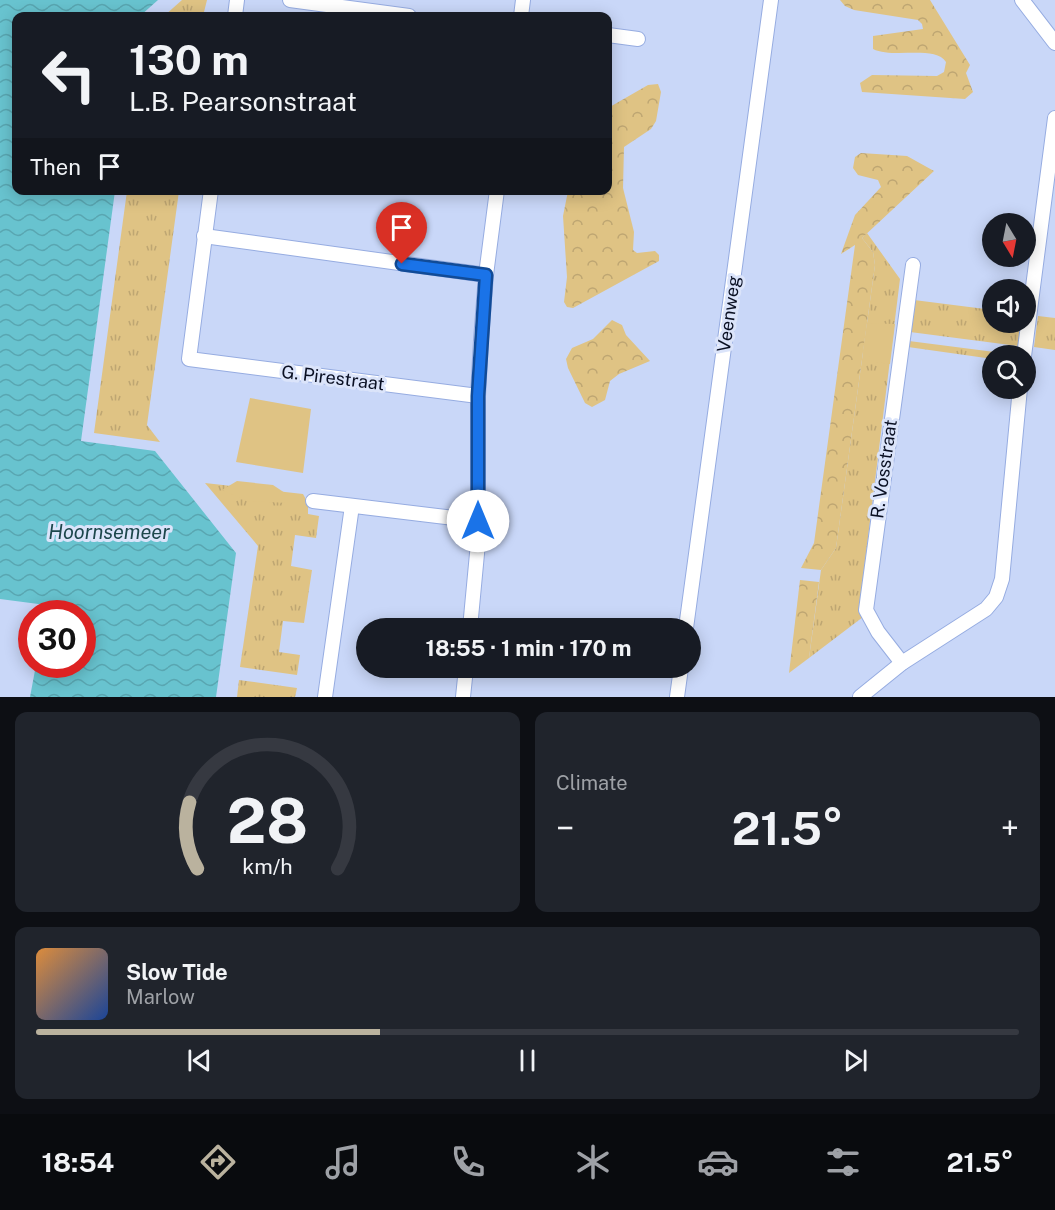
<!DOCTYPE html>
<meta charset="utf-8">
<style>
:root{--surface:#171b24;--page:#20242c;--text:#f1f3f6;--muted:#9ea1a6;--line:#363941;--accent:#bab29e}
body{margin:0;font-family:"Public Sans",sans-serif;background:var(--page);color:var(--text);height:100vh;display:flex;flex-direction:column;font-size:22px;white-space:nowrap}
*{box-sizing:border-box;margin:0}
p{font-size:20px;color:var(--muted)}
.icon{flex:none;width:33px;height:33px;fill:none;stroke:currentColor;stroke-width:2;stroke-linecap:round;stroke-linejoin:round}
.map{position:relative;height:697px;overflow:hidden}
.drawer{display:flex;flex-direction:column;gap:15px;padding:15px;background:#0d0f14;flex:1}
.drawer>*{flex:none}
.top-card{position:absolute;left:12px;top:12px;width:600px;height:183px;border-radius:12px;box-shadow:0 3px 15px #0003;background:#171b24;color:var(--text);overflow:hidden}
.needle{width:39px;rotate:170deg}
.buttons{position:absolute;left:982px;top:213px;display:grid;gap:12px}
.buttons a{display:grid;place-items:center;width:54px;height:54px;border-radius:50%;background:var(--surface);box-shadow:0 3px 15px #0003;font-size:30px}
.speed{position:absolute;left:18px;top:600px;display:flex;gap:12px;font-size:30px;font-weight:700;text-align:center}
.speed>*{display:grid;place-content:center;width:78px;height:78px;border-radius:50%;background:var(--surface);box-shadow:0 3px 15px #0003;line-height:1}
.speed .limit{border:9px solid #d22;background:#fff;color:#111}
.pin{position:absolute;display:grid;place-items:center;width:51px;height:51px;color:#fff;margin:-62px -26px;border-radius:50% 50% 50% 0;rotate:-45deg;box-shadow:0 0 6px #0007}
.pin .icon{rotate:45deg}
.me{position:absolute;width:66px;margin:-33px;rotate:0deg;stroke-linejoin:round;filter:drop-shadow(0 0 4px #0008)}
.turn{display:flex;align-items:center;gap:21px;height:126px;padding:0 18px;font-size:27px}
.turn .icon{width:78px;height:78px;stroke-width:2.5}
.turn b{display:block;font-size:42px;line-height:51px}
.then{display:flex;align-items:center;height:57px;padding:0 18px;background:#0003;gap:12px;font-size:22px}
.big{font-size:45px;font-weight:700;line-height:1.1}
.drawer .tile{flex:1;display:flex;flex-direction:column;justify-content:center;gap:9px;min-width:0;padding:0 21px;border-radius:12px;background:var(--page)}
.drawer .dial{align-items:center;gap:0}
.dial svg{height:156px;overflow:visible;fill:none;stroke:var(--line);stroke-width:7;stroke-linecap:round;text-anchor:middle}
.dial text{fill:var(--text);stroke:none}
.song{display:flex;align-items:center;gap:18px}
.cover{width:72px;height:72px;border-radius:9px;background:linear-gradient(135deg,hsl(30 70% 55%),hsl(220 70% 35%))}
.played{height:6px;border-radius:3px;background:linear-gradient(90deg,var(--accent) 35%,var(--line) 35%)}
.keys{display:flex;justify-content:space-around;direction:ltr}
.heat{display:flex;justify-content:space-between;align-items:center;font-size:33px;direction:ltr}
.drawer .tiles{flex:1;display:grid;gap:15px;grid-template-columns:1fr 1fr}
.tile:last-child{grid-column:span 2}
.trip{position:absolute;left:356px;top:618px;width:345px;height:60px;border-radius:30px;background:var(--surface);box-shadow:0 3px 15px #0003;font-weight:700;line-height:60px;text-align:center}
.dock{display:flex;height:96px;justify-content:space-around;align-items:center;background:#090b0e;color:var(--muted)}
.dock .icon{width:42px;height:42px}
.dock .selected{color:var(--accent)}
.dock b{font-size:27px;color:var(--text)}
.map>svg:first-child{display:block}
.grass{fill:url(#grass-tufts)}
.forest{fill:url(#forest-crowns)}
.park{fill:#dfc384}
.water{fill:url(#water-waves)}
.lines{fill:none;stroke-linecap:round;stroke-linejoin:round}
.street-casing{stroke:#96ace1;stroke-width:16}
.street{stroke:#fff;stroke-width:14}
.route-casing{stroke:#114b97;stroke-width:15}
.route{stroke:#1a73e8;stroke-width:10}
.labels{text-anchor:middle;stroke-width:6;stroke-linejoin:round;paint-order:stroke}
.street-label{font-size:18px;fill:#090f22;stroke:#dbe4fa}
.water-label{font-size:20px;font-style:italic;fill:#1d474c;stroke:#dbe4fa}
</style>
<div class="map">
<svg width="1055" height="697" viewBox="0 0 1055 697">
<defs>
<pattern id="grass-tufts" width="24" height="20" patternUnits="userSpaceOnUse" patternTransform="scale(1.5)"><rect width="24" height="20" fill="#dfc384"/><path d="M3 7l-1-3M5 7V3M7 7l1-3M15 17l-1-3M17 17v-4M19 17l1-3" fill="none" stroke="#bea672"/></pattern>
<pattern id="forest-crowns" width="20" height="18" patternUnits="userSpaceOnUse" patternTransform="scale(1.5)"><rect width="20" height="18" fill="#dfc384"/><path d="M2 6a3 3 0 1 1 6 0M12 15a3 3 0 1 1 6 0" fill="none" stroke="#bea672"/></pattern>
<pattern id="water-waves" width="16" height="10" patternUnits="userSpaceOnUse" patternTransform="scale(1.5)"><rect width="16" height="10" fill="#68c3cf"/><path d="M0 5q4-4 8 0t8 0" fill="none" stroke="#59a6b1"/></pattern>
</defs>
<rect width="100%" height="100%" fill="#c9d7f8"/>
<g class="grass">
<polygon points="182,0 207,0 203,16 164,16"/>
<polygon points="127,191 179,191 147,425 160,442 94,433"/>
<polygon points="867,233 900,279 862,586 859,612 863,617 809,658 821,570 836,548 875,265 873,252 862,238"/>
<polygon points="914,300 993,310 993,322 1021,323 1018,346 910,332"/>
<polygon points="1038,316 1055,318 1055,350 1034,347"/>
<polygon points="909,341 1018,355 993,356 993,359 908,347"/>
<polygon points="205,483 303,494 308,503 308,514 319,516 316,538 295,535 291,566 312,570 304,623 283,621 279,652 300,655 297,675 240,667 258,546"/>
<polygon points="239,680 297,688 295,697 237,697"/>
</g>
<g class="forest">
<path d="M 840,0 L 930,0 L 970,65 L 966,73 L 973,92 L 965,99 L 862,92 L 860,83 L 872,75 L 937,76 L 944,72 L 946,62 C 935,45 893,59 873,49 L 873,36 L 923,29 L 922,24 L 918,20 L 854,10 L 845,6 Z"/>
<polygon points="658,84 661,92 656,121 651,129 624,147 623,188 634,232 633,250 637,253 655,251 659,255 659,261 573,308 567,307 564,302 567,277 563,216 568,191 608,190 608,108 648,85"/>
<polygon points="861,153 907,156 934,171 862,238 873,252 875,265 836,548 821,570 801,568 814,543 855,245 841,254 855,215 881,187 878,180 858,175 853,168 855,157"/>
<polygon points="612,320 622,325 626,335 650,361 619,374 610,381 605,400 592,407 585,403 568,368 566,359 572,348 593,339"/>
<polygon points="800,580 819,582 809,658 789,673"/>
</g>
<g class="park">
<polygon points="867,323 895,324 890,364 876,362 863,351"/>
<polygon points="250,398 311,409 303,473 236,462"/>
<polygon points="237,481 273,485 291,497 288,503 248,501 222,490"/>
</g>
<polygon class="water" points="0,0 158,0 140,16 16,16 16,190 115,191 81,441 155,451 236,553 216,697 30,697 36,665 82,664 82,614 45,613 46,605 0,599"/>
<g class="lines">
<g class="street-casing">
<g id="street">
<polyline points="290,0 409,16"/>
<polyline points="1022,0 1055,43"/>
<polyline points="235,16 237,0"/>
<polyline points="521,16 523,0"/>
<polyline points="608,35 638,39"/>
<polyline points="211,190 189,359 478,396"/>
<polyline points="204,236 486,275"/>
<polyline points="1024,356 1055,118"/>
<polyline points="313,501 479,521"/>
<polyline points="470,628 478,543 478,396 481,340 486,275 497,190"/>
<polyline points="686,628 771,0"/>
<polyline points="902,663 878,632 866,610 913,265"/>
<polyline points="325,697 352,506"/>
<polyline points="463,697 466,668"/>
<polyline points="677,697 681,668"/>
<polyline points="860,697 902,663 986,609 996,597 1002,579 1020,388"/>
</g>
</g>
<use href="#street" class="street"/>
</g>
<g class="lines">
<g class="route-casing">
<polyline id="route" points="402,264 486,275 478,396 478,521"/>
</g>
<use href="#route" class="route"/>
</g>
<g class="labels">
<g class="street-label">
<text transform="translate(729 314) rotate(-82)" y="6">Veenweg</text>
<text transform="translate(333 378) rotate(7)" y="6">G. Pirestraat</text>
<text transform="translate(884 469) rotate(-82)" y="6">R. Vosstraat</text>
</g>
<g class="water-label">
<text x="109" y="539">Hoornsemeer</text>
</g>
</g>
</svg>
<div class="buttons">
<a><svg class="needle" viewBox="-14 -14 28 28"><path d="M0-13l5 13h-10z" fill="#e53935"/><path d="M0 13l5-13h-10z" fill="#9ea1a6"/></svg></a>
<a><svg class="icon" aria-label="sound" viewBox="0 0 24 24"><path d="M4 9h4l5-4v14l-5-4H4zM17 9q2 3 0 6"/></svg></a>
<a><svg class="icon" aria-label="search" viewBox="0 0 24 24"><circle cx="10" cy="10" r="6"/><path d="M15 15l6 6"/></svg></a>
</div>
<div class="speed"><div class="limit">30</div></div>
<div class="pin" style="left:402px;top:264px;background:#d93025"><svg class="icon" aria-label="arrive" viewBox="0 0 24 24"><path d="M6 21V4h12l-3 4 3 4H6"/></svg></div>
<svg class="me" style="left:478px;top:521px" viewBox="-20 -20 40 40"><circle r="19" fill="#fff"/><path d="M0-13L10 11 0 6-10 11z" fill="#1a73e8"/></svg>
<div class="trip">18:55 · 1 min · 170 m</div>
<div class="top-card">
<div class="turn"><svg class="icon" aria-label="left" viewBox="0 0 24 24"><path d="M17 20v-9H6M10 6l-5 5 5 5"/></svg><div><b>130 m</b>L.B. Pearsonstraat</div></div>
<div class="then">Then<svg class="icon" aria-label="arrive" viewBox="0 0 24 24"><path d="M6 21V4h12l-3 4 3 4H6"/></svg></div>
</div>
</div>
<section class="drawer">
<div class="tiles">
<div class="tile dial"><svg viewBox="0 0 100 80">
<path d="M14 69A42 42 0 1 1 86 69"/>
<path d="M14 69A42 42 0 0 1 10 35" stroke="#bab29e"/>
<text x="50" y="56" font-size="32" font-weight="700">28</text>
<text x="50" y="72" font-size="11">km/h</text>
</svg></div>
<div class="tile"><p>Climate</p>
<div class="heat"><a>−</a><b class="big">21.5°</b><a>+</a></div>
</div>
<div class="tile">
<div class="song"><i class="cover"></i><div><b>Slow Tide</b><p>Marlow</p></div></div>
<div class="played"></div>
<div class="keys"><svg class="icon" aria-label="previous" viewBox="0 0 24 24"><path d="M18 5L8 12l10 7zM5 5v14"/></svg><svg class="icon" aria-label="pause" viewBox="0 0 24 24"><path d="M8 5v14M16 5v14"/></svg><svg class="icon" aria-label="next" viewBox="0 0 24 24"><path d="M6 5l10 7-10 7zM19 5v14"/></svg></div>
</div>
</div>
</section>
<nav class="dock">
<b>18:54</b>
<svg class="icon selected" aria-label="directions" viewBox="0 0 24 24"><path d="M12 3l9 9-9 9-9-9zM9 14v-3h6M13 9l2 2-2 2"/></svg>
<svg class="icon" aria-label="music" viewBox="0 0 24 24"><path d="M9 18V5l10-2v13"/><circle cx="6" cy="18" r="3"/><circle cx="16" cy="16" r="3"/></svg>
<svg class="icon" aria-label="phone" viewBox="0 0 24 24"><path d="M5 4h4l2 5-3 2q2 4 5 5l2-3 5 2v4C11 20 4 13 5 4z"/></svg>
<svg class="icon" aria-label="climate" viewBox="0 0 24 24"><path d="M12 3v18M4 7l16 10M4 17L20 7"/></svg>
<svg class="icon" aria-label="car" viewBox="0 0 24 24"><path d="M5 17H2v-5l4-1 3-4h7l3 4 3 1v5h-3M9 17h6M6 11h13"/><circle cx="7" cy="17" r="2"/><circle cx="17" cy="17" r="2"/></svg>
<svg class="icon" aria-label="filters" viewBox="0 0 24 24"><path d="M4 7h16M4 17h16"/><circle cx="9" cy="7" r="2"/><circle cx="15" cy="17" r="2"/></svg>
<b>21.5°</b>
</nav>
